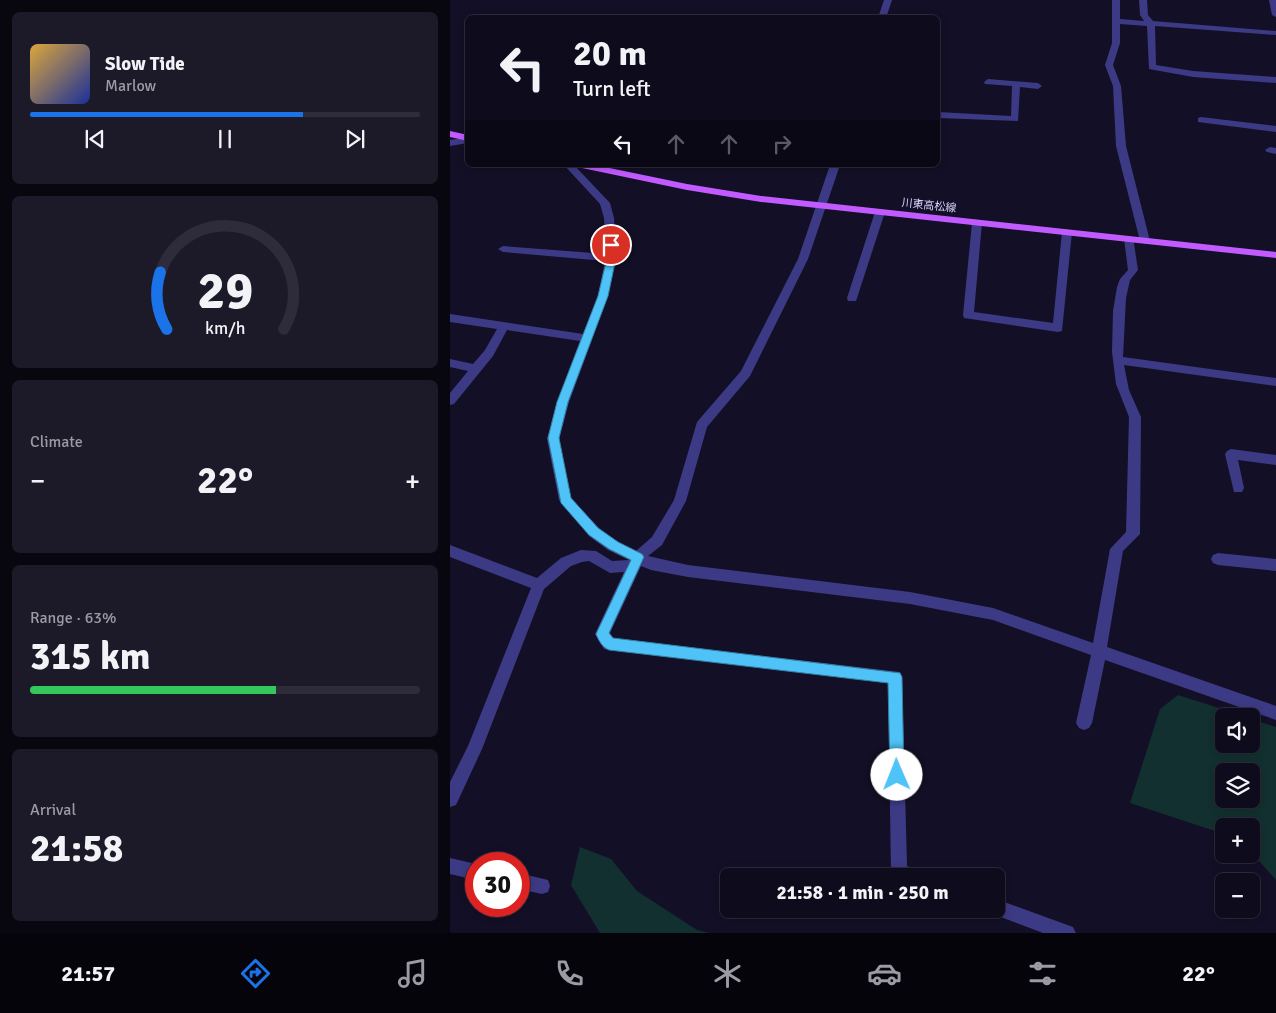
<!DOCTYPE html>
<meta charset="utf-8">
<style>
:root{--surface:#0e0b1c;--page:#1c1929;--text:#f1f3f6;--muted:#9b9ba3;--line:#2e2b3b;--accent:#1a73e8}
body{margin:0;font-family:Signika,"Noto Sans JP",sans-serif;background:var(--page);color:var(--text);height:100vh;display:flex;flex-direction:column;font-size:19px;white-space:nowrap}
*{box-sizing:border-box;margin:0}
p{font-size:16px;color:var(--muted)}
.icon{flex:none;width:28px;height:28px;fill:none;stroke:currentColor;stroke-width:2;stroke-linecap:round;stroke-linejoin:round}
.map{position:relative;flex:1;overflow:hidden}
.details{display:flex;flex-direction:column;gap:12px;padding:12px;background:#08060f;width:450px}
.details>*{flex:none}
.banner{position:absolute;left:15px;top:15px;width:475px;height:152px;border-radius:8px;box-shadow:0 2px 8px #0003,0 0 0 1px var(--line);background:#0e0b1c;color:var(--text);overflow:hidden}
.tools{position:absolute;left:765px;top:708px;display:grid;gap:10px}
.tools a{display:grid;place-items:center;width:45px;height:45px;border-radius:8px;background:var(--surface);box-shadow:0 2px 8px #0003,0 0 0 1px var(--line);font-size:25px}
.speed{position:absolute;left:15px;top:852px;display:flex;gap:10px;font-size:25px;font-weight:700;text-align:center}
.speed>*{display:grid;place-content:center;width:65px;height:65px;border-radius:50%;background:var(--surface);box-shadow:0 2px 8px #0003,0 0 0 1px var(--line);line-height:1}
.speed .limit{border:8px solid #d22;background:#fff;color:#111}
.pin{position:absolute;display:grid;place-items:center;width:42px;height:42px;color:#fff;margin:-21px;border:2px solid #fff;border-radius:50%;box-shadow:0 1px 5px #0007}
.me{position:absolute;width:55px;margin:-28px;rotate:359deg;stroke-linejoin:round;filter:drop-shadow(0 0 4px #0008)}
.turn{display:flex;align-items:center;gap:18px;height:105px;padding:0 25px;font-size:22px}
.turn .icon{width:65px;height:65px;stroke-width:2.5}
.turn b{display:block;font-size:35px;line-height:42px}
.lanes{display:flex;align-items:center;height:48px;padding:0 25px;background:#0003;justify-content:center;gap:25px;direction:ltr}
.lanes .off{opacity:.35}
.big{font-size:38px;font-weight:700;line-height:1.1}
.details .tile{flex:1;display:flex;flex-direction:column;justify-content:center;gap:8px;min-width:0;padding:0 18px;border-radius:8px;background:var(--page)}
.details .dial{align-items:center;gap:0}
.dial svg{height:130px;overflow:visible;fill:none;stroke:var(--line);stroke-width:7;stroke-linecap:round;text-anchor:middle}
.dial text{fill:var(--text);stroke:none}
.song{display:flex;align-items:center;gap:15px}
.cover{width:60px;height:60px;border-radius:8px;background:linear-gradient(135deg,hsl(40 70% 55%),hsl(230 70% 35%))}
.played{height:5px;border-radius:2px;background:linear-gradient(90deg,var(--accent) 70%,var(--line) 70%)}
.keys{display:flex;justify-content:space-around;direction:ltr}
.heat{display:flex;justify-content:space-between;align-items:center;font-size:28px;direction:ltr}
.charge{height:8px;border-radius:4px;background:linear-gradient(90deg,#34c759 63%,var(--line) 0)}
.trip{position:absolute;left:270px;top:868px;width:285px;height:50px;border-radius:8px;background:var(--surface);box-shadow:0 2px 8px #0003,0 0 0 1px var(--line);font-weight:700;line-height:50px;text-align:center}
.menu{display:flex;height:80px;justify-content:space-around;align-items:center;background:#06040b;color:var(--muted)}
.menu .icon{width:35px;height:35px}
.menu .current{color:var(--accent)}
.menu b{font-size:22px;color:var(--text)}
main{display:flex;flex:1;min-height:0}
.map>svg:first-child{display:block}
.green{fill:#12302f;fill-rule:evenodd}
.lines{fill:none;stroke-linecap:round;stroke-linejoin:round}
.minor{fill:#3d3a85;fill-rule:evenodd}
.major{fill:#c25bff;fill-rule:evenodd}
.route{fill:#4fc3f7;stroke:#337fa1}
.labels{text-anchor:middle;stroke-width:5;stroke-linejoin:round;paint-order:stroke}
.far-street-label{font-size:11px;fill:#d9d4ff;stroke:#130f26}
</style>
<main>
<section class="details">
<div class="tile">
<div class="song"><i class="cover"></i><div><b>Slow Tide</b><p>Marlow</p></div></div>
<div class="played"></div>
<div class="keys"><svg class="icon" aria-label="previous" viewBox="0 0 24 24"><path d="M18 5L8 12l10 7zM5 5v14"/></svg><svg class="icon" aria-label="pause" viewBox="0 0 24 24"><path d="M8 5v14M16 5v14"/></svg><svg class="icon" aria-label="next" viewBox="0 0 24 24"><path d="M6 5l10 7-10 7zM19 5v14"/></svg></div>
</div>
<div class="tile dial"><svg viewBox="0 0 100 80">
<path d="M14 69A42 42 0 1 1 86 69"/>
<path d="M14 69A42 42 0 0 1 10 34" stroke="#1a73e8"/>
<text x="50" y="56" font-size="32" font-weight="700">29</text>
<text x="50" y="72" font-size="11">km/h</text>
</svg></div>
<div class="tile"><p>Climate</p>
<div class="heat"><a>−</a><b class="big">22°</b><a>+</a></div>
</div>
<div class="tile"><p>Range · 63%</p><b class="big">315 km</b><div class="charge"></div></div>
<div class="tile"><p>Arrival</p><b class="big">21:58</b></div>
</section>
<div class="map">
<svg width="826" height="933" viewBox="0 0 826 933">
<rect width="100%" height="100%" fill="#130f26"/>
<g class="green">
<path d="M 728,695 L 794,716 L 774,716 L 774,744 L 801,744 L 801,719 L 826,727 L 826,880 L 801,852 L 801,826 L 774,826 L 774,834 L 680,803 L 710,709 ZM 774,771 L 801,771 L 801,799 L 774,799 Z"/>
<polygon points="130,847 161,859 187,891 247,930 259,933 150,933 121,885"/>
</g>
<g class="lines">
<g class="minor">
<polygon points="434,0 442,0 436,18 428,18"/>
<polygon points="662,0 670,0 670,19 694,21 690,15 689,0 697,0 698,15 703,21 826,31 826,35 705,26 706,65 743,71 826,77 826,83 743,77 699,69 697,26 670,24 670,43 663,65 671,86 676,146 700,241 695,244 690,241 666,146 663,86 655,65 662,43"/>
<polygon points="819,0 826,0 826,17 822,15"/>
<polygon points="538,79 588,83 592,86 588,89 570,87 568,121 488,118 488,112 561,116 562,86 535,84 534,82"/>
<polygon points="751,117 826,126 826,132 748,122 748,118"/>
<polygon points="18,137 18,143 0,146 0,140"/>
<polygon points="820,147 826,148 826,154 817,152 815,150"/>
<polygon points="114,165 124,165 160,203 164,218 166,258 158,296 119,402 109,439 121,498 149,528 168,542 186,551 202,537 224,500 247,422 291,371 348,259 380,165 390,165 358,259 300,376 257,427 236,501 212,545 198,556 238,565 460,592 543,608 643,643 660,549 676,532 679,417 666,384 662,352 663,311 667,287 670,279 678,270 674,239 675,237 683,237 688,270 680,280 676,298 673,357 826,378 826,386 674,365 679,390 691,417 690,534 673,551 657,647 826,706 826,720 655,660 642,723 639,728 634,730 629,728 626,723 641,655 543,620 460,604 238,577 201,570 191,566 160,633 163,638 450,672 452,677 457,866 467,870 469,876 442,876 441,872 438,683 154,649 145,634 174,572 160,573 139,561 132,562 121,566 94,589 32,749 6,805 0,807 0,782 18,746 81,588 0,557 0,545 87,578 111,558 131,550 146,551 162,561 179,560 158,550 139,536 109,500 97,439 107,402 130,341 57,330 43,356 4,404 0,405 0,393 18,371 0,367 0,359 23,364 35,350 47,329 0,322 0,314 133,334 148,296 155,261 53,252 48,249 53,246 156,254 154,218 150,204"/>
<polygon points="430,209 435,212 407,298 406,301 398,301 397,298 425,212"/>
<polygon points="527,220 532,223 524,312 603,323 612,232 613,230 621,230 622,232 612,331 608,332 514,318 513,315 522,223"/>
<polygon points="781,449 826,455 826,465 788,460 794,488 792,492 784,492 775,454 777,451"/>
<polygon points="768,553 826,559 826,571 768,565 763,563 761,559 763,555"/>
<polygon points="0,858 26,864 26,880 0,874"/>
<polygon points="69,873 98,880 100,886 98,892 92,894 69,889"/>
<polygon points="546,899 623,927 626,933 593,933 540,913 538,909 546,909"/>
</g>
<g class="major">
<polygon points="0,131 18,135 18,141 0,137"/>
<polygon points="127,165 145,165 237,184 311,196 826,252 826,258 311,202 237,190 132,168"/>
</g>
</g>
<path class="route" d="M 161,242 L 165,245 L 166,258 L 158,296 L 118,402 L 109,438 L 121,498 L 148,528 L 168,542 L 192,554 L 194,557 L 159,633 L 163,638 L 450,673 L 452,677 L 454,775 L 452,780 L 447,782 L 442,780 L 440,775 L 438,683 L 159,650 C 152,647 149,641 146,634 L 181,560 L 159,549 L 139,535 L 111,503 L 98,438 L 107,402 L 148,296 L 157,258 L 156,245 Z"/>
<g class="labels">
<g class="far-street-label">
<text transform="translate(479 205) rotate(6)" y="4">川東高松線</text>
</g>
</g>
</svg>
<div class="tools">
<a><svg class="icon" aria-label="sound" viewBox="0 0 24 24"><path d="M4 9h4l5-4v14l-5-4H4zM17 9q2 3 0 6"/></svg></a>
<a><svg class="icon" aria-label="layers" viewBox="0 0 24 24"><path d="M12 4l9 5-9 5-9-5zM3 14l9 5 9-5"/></svg></a>
<a>+</a>
<a>−</a>
</div>
<div class="speed"><div class="limit">30</div></div>
<div class="pin" style="left:161px;top:245px;background:#d93025"><svg class="icon" aria-label="arrive" viewBox="0 0 24 24"><path d="M6 21V4h12l-3 4 3 4H6"/></svg></div>
<svg class="me" style="left:447px;top:775px" viewBox="-20 -20 40 40"><circle r="19" fill="#fff"/><path d="M0-13L10 11 0 6-10 11z" fill="#4fc3f7"/></svg>
<div class="trip">21:58 · 1 min · 250 m</div>
<div class="banner">
<div class="turn"><svg class="icon" aria-label="left" viewBox="0 0 24 24"><path d="M17 20v-9H6M10 6l-5 5 5 5"/></svg><div><b>20 m</b>Turn left</div></div>
<div class="lanes"><svg class="icon" aria-label="left" viewBox="0 0 24 24"><path d="M17 20v-9H6M10 6l-5 5 5 5"/></svg><svg class="icon off" aria-label="ahead" viewBox="0 0 24 24"><path d="M12 20V5M6 11l6-6 6 6"/></svg><svg class="icon off" aria-label="ahead" viewBox="0 0 24 24"><path d="M12 20V5M6 11l6-6 6 6"/></svg><svg class="icon off" aria-label="right" viewBox="0 0 24 24"><path d="M7 20v-9h11M14 6l5 5-5 5"/></svg></div>
</div>
</div>
</main>
<nav class="menu">
<b>21:57</b>
<svg class="icon current" aria-label="directions" viewBox="0 0 24 24"><path d="M12 3l9 9-9 9-9-9zM9 14v-3h6M13 9l2 2-2 2"/></svg>
<svg class="icon" aria-label="music" viewBox="0 0 24 24"><path d="M9 18V5l10-2v13"/><circle cx="6" cy="18" r="3"/><circle cx="16" cy="16" r="3"/></svg>
<svg class="icon" aria-label="phone" viewBox="0 0 24 24"><path d="M5 4h4l2 5-3 2q2 4 5 5l2-3 5 2v4C11 20 4 13 5 4z"/></svg>
<svg class="icon" aria-label="climate" viewBox="0 0 24 24"><path d="M12 3v18M4 7l16 10M4 17L20 7"/></svg>
<svg class="icon" aria-label="car" viewBox="0 0 24 24"><path d="M5 17H2v-5l4-1 3-4h7l3 4 3 1v5h-3M9 17h6M6 11h13"/><circle cx="7" cy="17" r="2"/><circle cx="17" cy="17" r="2"/></svg>
<svg class="icon" aria-label="filters" viewBox="0 0 24 24"><path d="M4 7h16M4 17h16"/><circle cx="9" cy="7" r="2"/><circle cx="15" cy="17" r="2"/></svg>
<b>22°</b>
</nav>
